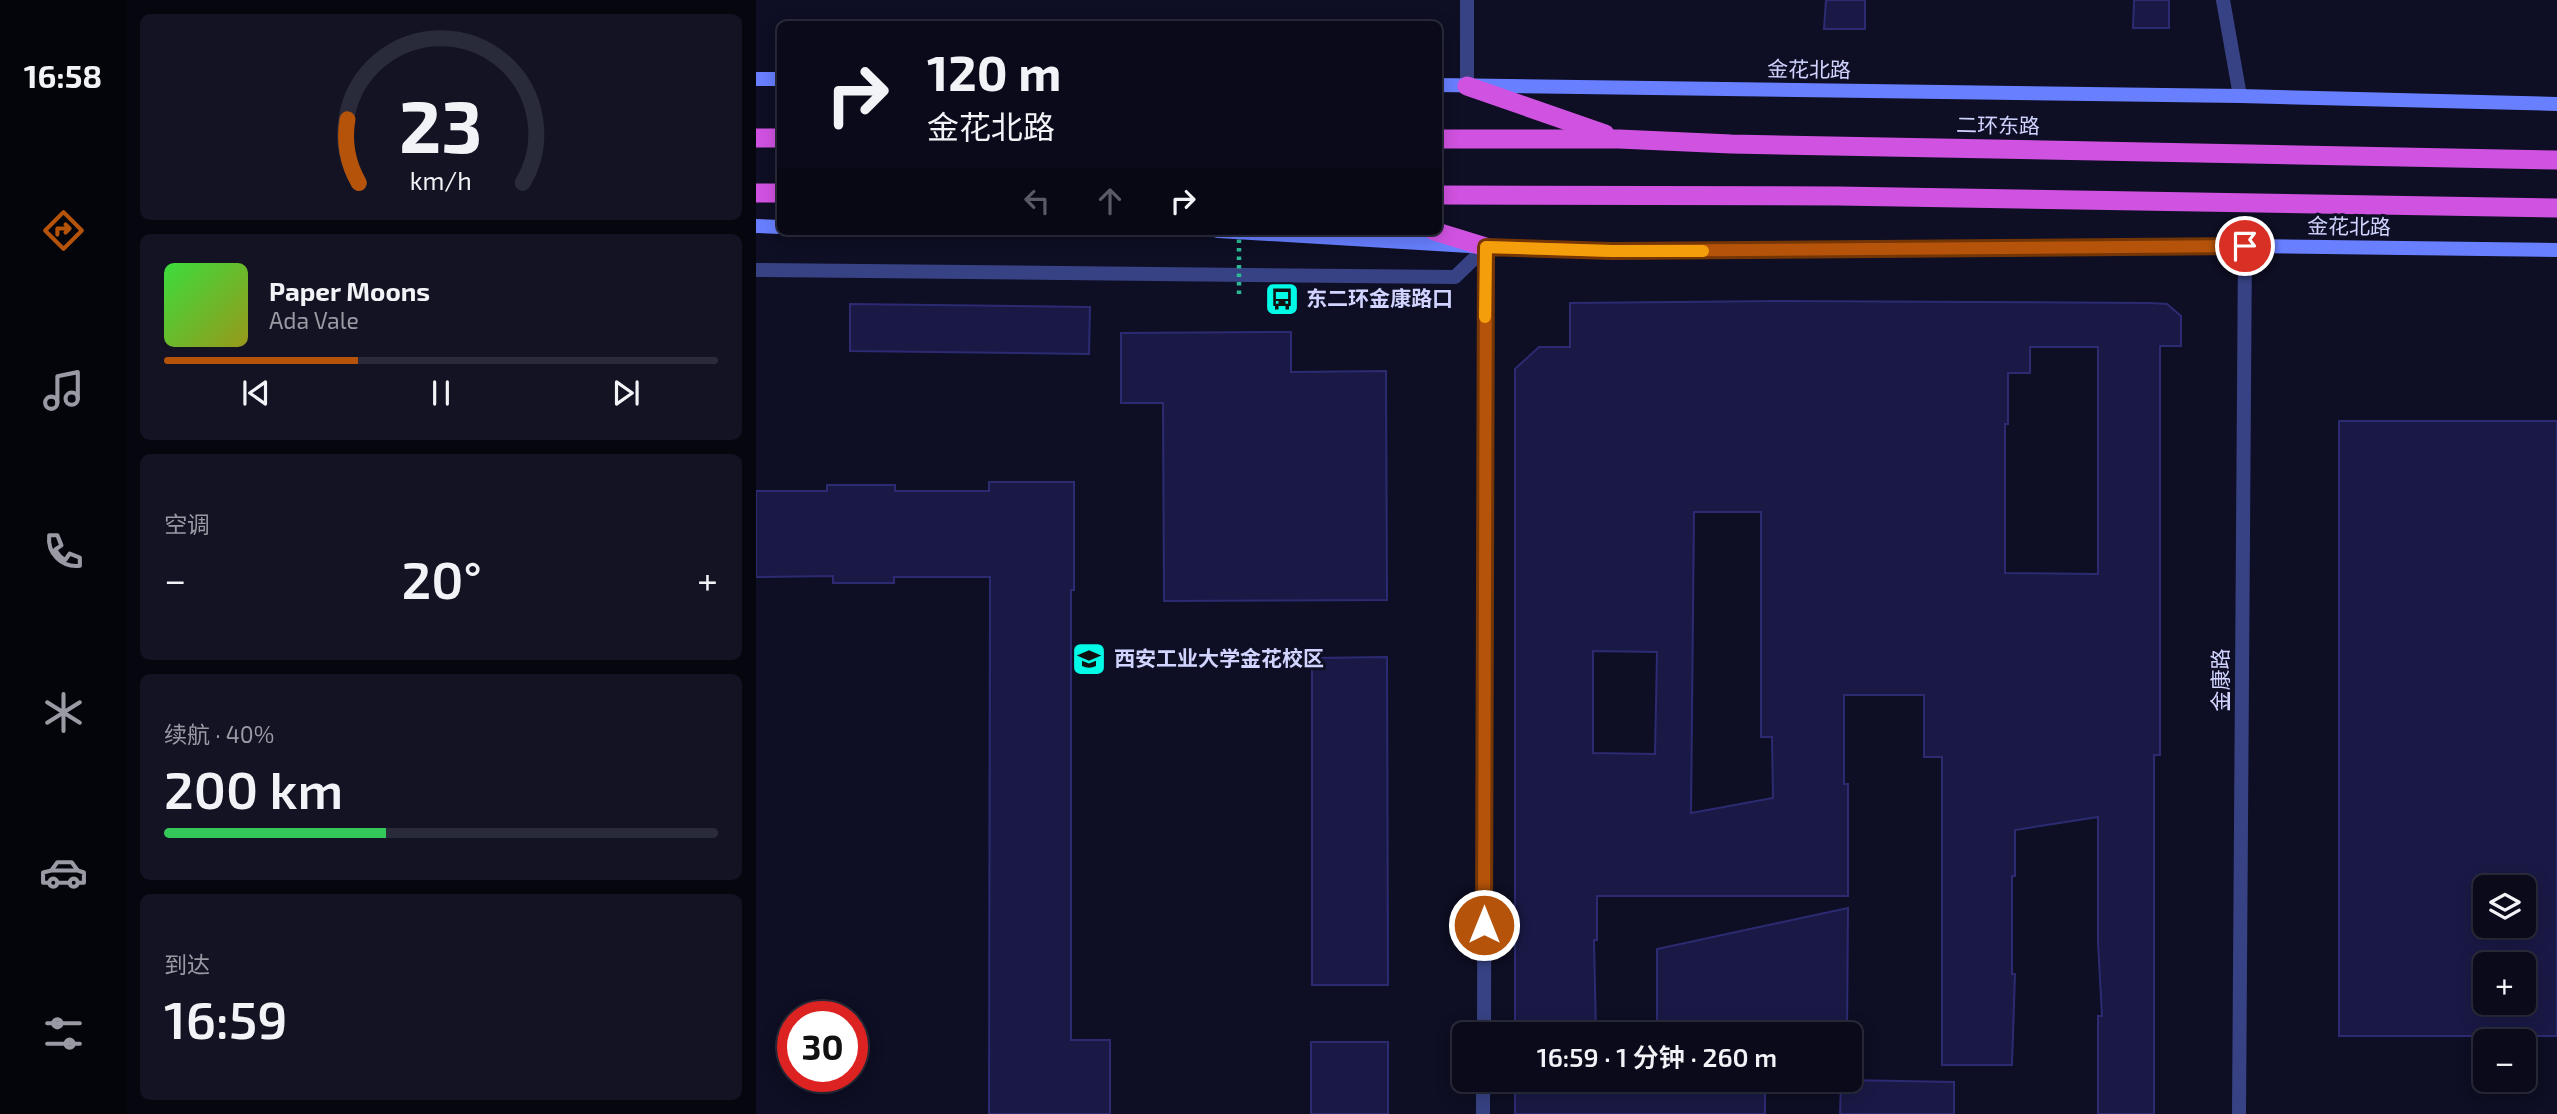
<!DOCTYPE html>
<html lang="zh">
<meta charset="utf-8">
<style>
:root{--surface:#0a0a1b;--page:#131324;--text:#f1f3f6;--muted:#999aa3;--line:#2a2b3a;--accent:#b45309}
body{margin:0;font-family:"Exo 2","Noto Sans SC",sans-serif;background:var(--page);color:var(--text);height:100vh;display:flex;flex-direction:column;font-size:26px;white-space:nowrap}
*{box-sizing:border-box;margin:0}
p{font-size:23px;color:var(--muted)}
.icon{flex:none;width:38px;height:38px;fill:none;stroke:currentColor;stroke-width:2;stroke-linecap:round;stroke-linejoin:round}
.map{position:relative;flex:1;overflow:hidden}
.panel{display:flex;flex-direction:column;gap:14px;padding:14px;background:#06060f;width:630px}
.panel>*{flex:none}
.hud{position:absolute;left:21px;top:21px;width:665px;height:214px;border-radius:10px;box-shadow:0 4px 18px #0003,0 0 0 2px var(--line);background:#0a0a1b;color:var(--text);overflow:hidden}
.tools{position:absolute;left:1717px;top:875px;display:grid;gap:14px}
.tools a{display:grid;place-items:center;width:63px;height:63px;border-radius:10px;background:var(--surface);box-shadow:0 4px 18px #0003,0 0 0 2px var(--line);font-size:35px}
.speed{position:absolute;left:21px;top:1001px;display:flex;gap:14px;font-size:35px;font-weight:700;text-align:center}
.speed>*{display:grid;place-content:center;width:91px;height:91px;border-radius:50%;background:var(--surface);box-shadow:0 4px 18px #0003,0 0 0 2px var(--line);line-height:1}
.speed .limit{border:10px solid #d22;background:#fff;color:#111}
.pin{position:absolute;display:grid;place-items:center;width:60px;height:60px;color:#fff;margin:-30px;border:4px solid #fff;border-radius:50%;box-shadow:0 2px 7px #0007}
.me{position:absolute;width:77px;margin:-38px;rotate:0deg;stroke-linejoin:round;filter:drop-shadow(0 0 5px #0008)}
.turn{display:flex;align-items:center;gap:24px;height:147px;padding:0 35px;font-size:32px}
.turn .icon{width:91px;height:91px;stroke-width:2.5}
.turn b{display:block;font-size:49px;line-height:60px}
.lanes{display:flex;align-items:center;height:66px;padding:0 35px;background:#0003;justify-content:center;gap:35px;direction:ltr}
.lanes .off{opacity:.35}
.big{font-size:52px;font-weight:600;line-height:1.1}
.panel .widget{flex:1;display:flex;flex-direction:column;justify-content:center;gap:10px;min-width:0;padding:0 24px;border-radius:10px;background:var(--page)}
.panel .dial{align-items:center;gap:0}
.dial svg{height:182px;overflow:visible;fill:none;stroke:var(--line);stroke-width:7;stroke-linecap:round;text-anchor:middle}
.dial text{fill:var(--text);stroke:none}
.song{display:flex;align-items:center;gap:21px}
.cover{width:84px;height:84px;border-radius:10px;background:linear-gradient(135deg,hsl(120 70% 55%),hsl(60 70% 35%))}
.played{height:7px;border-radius:4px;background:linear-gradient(90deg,var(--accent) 35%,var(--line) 35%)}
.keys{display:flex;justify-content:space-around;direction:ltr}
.heat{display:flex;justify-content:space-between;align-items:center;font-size:38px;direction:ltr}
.charge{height:10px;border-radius:5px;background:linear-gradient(90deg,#34c759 40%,var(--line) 0)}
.trip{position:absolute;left:696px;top:1022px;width:410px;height:70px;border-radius:10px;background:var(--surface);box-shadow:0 4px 18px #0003,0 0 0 2px var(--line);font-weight:600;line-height:70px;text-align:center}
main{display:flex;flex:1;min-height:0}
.dock{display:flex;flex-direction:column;width:126px;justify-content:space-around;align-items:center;background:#04040b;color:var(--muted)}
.dock .icon{width:49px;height:49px}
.dock .active{color:var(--accent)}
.dock b{font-size:32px;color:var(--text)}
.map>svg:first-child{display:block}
.building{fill:#1a1946;stroke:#2c2b72;stroke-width:2;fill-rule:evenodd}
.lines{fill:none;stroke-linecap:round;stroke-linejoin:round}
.minor{stroke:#374284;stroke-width:14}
.tertiary{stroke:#374284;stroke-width:14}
.secondary{stroke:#687fff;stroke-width:14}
.trunk{stroke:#d052e0;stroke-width:19}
.path-bridge{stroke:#2bb996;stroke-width:4.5;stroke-dasharray:3.5 5;stroke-linecap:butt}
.route-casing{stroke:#753606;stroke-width:18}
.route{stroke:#b45309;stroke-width:12}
.slow{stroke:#f59e0b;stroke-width:12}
.labels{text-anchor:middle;stroke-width:6;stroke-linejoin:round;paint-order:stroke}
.street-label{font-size:21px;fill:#d1d4ff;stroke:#0e0e24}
.poi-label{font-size:21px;font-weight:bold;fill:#d1d4ff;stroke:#0e0e24;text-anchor:start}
</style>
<main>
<nav class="dock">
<b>16:58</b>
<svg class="icon active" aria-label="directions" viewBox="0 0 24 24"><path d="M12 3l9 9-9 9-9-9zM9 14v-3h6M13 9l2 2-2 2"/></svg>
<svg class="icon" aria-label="music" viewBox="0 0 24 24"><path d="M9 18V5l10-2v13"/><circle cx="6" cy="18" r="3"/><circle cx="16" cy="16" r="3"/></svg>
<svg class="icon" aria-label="phone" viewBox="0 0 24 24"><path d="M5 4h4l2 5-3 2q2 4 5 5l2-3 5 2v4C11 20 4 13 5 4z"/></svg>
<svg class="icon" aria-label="climate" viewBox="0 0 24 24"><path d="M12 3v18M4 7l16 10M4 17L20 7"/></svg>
<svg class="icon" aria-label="car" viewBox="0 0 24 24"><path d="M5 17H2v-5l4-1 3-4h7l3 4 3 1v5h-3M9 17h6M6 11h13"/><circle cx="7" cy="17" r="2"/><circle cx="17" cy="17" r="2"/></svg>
<svg class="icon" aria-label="filters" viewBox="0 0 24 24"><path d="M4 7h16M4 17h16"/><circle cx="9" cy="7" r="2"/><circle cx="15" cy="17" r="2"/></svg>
</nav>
<section class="panel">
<div class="widget dial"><svg viewBox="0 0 100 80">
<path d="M14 69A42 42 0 1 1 86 69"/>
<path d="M14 69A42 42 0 0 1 9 41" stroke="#b45309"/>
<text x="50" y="56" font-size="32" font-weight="700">23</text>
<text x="50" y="72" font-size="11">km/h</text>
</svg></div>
<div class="widget">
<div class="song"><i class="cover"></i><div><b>Paper Moons</b><p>Ada Vale</p></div></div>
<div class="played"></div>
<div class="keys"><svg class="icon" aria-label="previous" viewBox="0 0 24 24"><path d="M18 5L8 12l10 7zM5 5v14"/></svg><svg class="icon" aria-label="pause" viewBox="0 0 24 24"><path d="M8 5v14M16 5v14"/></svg><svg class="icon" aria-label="next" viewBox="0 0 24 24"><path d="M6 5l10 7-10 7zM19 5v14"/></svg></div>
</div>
<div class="widget"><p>空调</p>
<div class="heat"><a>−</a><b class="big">20°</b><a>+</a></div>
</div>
<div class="widget"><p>续航 · 40%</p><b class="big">200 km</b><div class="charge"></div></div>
<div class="widget"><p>到达</p><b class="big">16:59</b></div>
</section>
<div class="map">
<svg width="1801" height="1114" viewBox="0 0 1801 1114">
<rect width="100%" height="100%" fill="#0e0e24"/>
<g class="building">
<polygon points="1070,0 1109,0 1109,29 1068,29"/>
<polygon points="1378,0 1413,0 1413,28 1377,28"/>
<path d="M 1023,301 L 1395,303 L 1411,304 L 1425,316 L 1425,346 L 1404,346 L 1404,755 L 1398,755 L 1398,1114 L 1342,1114 L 1342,1016 L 1346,1016 L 1342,942 L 1342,817 L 1259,830 L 1259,876 L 1256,876 L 1256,974 L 1259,974 L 1256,1065 L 1186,1065 L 1186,757 L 1168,757 L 1168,695 L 1088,695 L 1088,784 L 1092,784 L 1092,896 L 841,896 L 841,940 L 838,940 L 840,1034 L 759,1034 L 759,369 L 783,347 L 814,347 L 814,303 ZM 1274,347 L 1342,347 L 1342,574 L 1249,573 L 1249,424 L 1252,424 L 1252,373 L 1274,373 ZM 938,512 L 1005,512 L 1005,737 L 1016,737 L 1017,798 L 935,813 ZM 837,651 L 901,652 L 899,754 L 837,753 Z"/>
<polygon points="94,304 334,307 333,354 94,351"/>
<polygon points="535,332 535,372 630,371 631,600 408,601 407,403 365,403 365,333"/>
<path d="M 1583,421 L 1801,421 L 1801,1036 L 1583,1036 ZM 1729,887 L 1768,887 L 1768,926 L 1729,926 ZM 1729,964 L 1768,964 L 1768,1003 L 1729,1003 Z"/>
<polygon points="233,482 318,482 318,590 315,590 315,1040 354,1040 354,1114 233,1114 234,577 138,577 138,583 77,583 77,576 0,577 0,491 71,491 71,485 139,485 139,491 233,491"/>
<polygon points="631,657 632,985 556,985 556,658"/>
<polygon points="1092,908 1091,1034 901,1034 901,949"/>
<rect x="555" y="1042" width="77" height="72"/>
<polygon points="759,1080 1091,1080 1198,1082 1198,1114 1084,1114 1085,1084 1009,1084 1009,1114 759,1114"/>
</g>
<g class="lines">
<g class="minor">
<polyline points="711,0 711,86"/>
<polyline points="1467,0 1484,96"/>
<polyline points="0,270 699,277 730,247"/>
<polyline points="728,1034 730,247"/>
<polyline points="727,1114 727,1080"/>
</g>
<polyline class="tertiary" points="1483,1114 1489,246"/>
<g class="secondary">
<polyline points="0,79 24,79"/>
<polyline points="682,85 1484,96 1801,104"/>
<polyline points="0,226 24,227"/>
<polyline points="462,231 730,247 856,251 1489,246 1801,250"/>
</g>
<g class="trunk">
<polyline points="711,86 849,134"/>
<polyline points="0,138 24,138"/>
<polyline points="682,139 863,139 975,144 1801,160"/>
<polyline points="0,193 24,193"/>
<polyline points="682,195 1082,196 1801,208"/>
<polyline points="678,231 730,247"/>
</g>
<polyline class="path-bridge" points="483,231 483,294"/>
</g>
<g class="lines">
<g class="route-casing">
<polyline id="route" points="728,925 730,247 856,251 1489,246"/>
</g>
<use href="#route" class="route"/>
<polyline class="slow" points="729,317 730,247 856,251 947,251"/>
</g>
<defs>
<g id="bus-square" transform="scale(1.75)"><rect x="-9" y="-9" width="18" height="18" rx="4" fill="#00fce7" stroke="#0e0e24"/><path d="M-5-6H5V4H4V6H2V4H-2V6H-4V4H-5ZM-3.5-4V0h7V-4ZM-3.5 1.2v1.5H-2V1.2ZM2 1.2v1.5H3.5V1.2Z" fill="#111"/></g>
<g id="university-square" transform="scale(1.75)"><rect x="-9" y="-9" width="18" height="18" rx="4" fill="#00fce7" stroke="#0e0e24"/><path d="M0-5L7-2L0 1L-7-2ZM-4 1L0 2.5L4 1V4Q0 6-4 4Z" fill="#111"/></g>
</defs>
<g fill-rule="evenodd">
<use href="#bus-square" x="526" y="299"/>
<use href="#university-square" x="333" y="659"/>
</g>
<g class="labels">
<g class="street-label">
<text transform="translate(1053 70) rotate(1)" y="7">金花北路</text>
<text transform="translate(1242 126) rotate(1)" y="7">二环东路</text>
<text transform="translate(1593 227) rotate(1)" y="7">金花北路</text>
<text transform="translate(1465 680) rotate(-90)" y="7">金康路</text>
</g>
<g class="poi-label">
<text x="550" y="306">东二环金康路口</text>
<text x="358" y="666">西安工业大学金花校区</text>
</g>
</g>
</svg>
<div class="tools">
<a><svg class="icon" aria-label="layers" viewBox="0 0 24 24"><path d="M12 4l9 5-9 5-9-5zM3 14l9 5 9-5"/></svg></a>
<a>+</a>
<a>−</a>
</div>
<div class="speed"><div class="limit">30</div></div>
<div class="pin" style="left:1489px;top:246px;background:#d93025"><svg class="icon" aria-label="arrive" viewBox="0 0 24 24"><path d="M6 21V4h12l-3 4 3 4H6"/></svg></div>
<svg class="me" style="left:728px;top:925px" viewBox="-20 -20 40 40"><circle r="17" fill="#b45309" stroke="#fff" stroke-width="3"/><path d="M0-11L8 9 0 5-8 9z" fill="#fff"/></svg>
<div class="trip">16:59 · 1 分钟 · 260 m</div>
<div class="hud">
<div class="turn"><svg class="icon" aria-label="right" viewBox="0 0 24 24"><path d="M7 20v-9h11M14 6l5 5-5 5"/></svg><div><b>120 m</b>金花北路</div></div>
<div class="lanes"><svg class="icon off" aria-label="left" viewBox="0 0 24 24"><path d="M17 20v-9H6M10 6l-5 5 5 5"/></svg><svg class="icon off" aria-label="ahead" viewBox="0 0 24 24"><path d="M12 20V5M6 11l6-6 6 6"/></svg><svg class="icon" aria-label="right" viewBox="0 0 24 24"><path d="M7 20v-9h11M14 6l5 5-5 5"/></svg></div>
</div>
</div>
</main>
